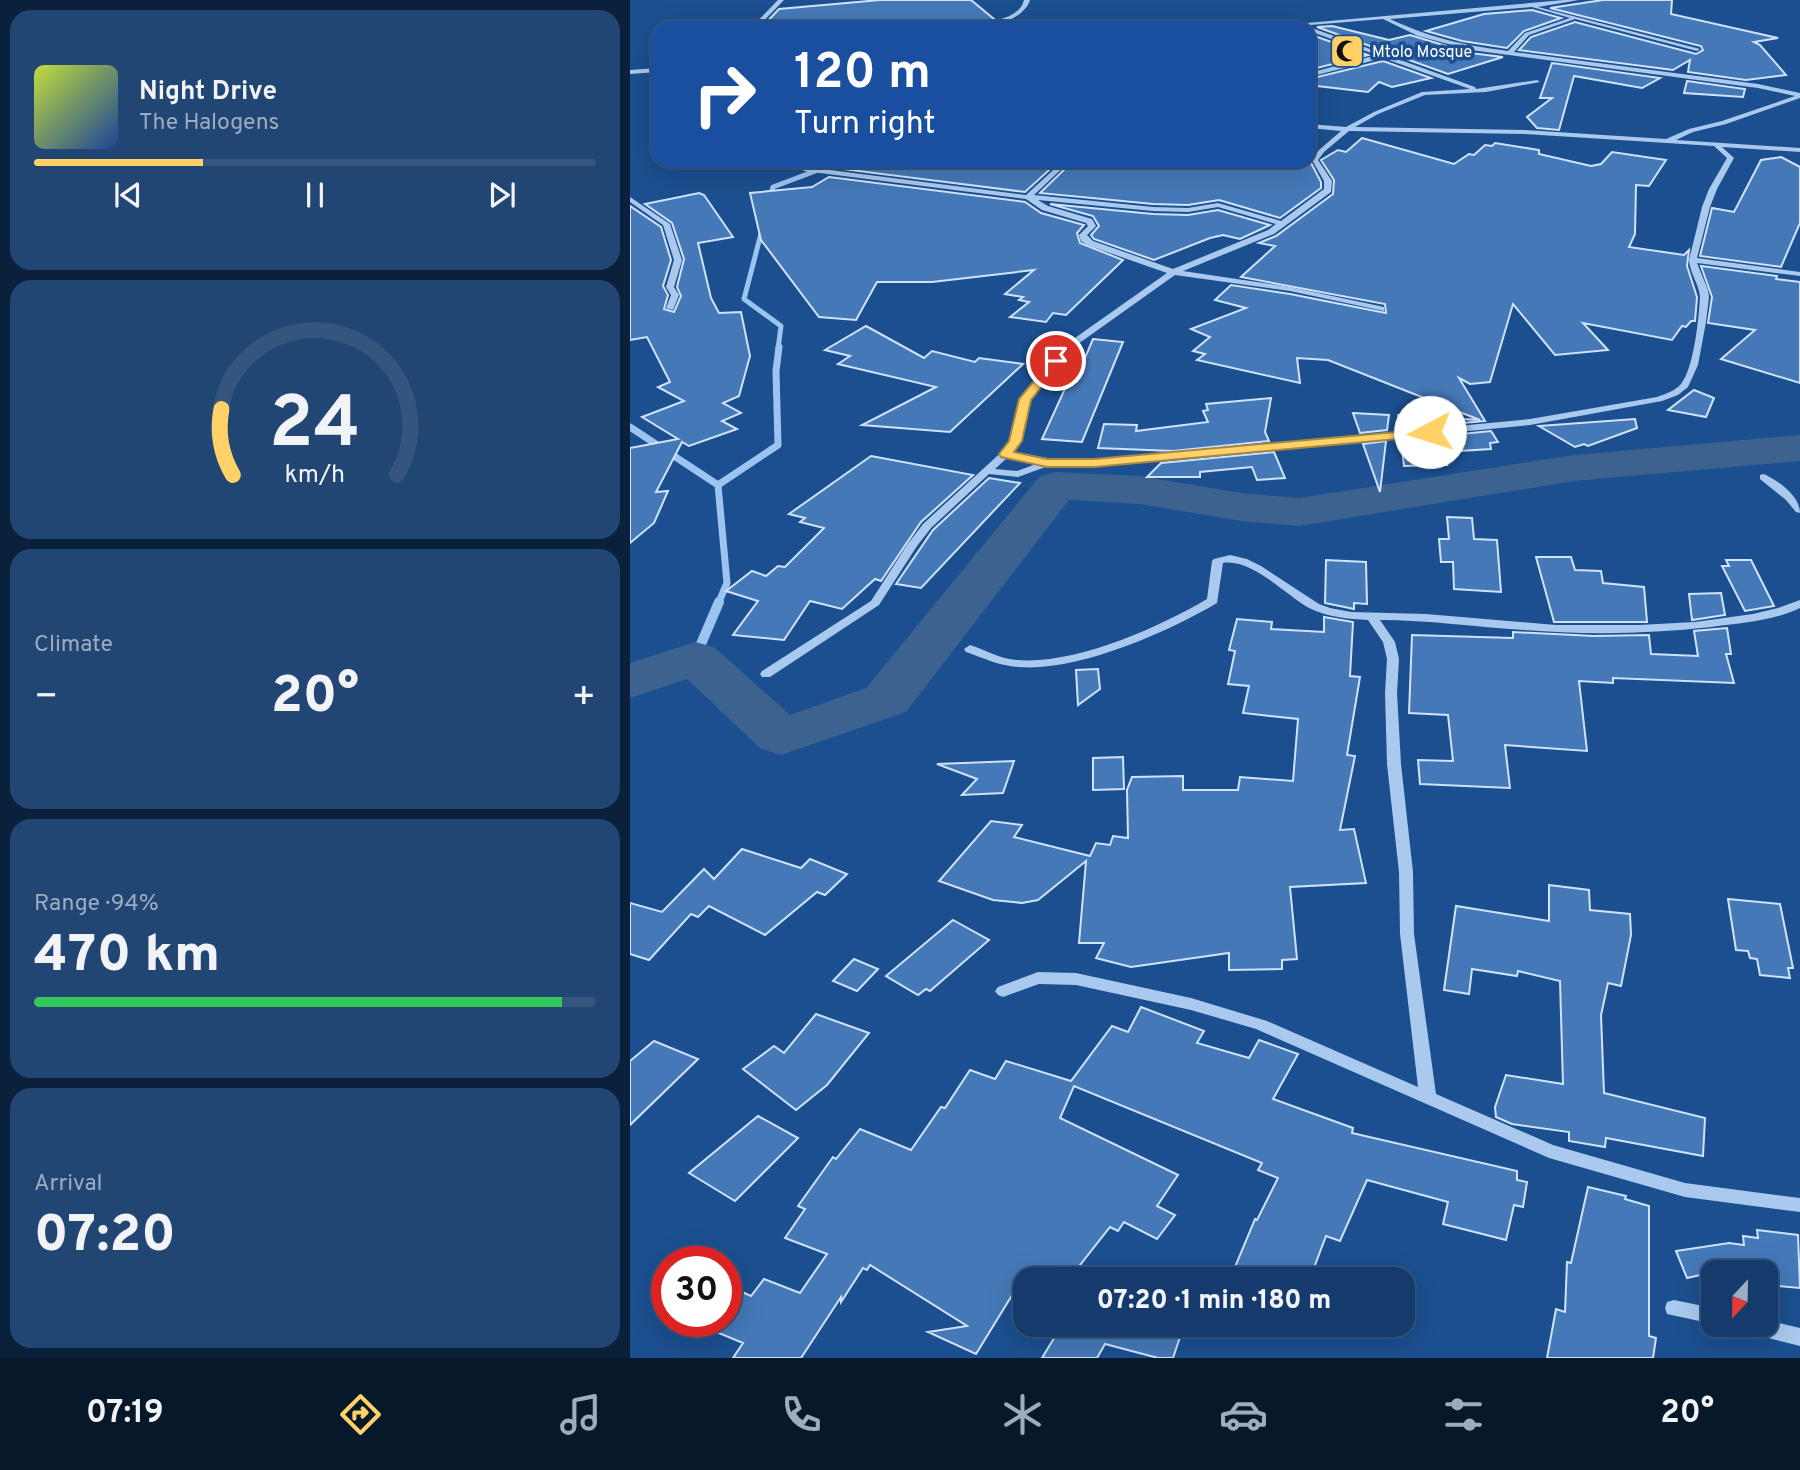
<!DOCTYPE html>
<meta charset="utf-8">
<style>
:root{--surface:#143b6b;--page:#214673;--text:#f1f3f6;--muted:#9dadc1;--line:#33557e;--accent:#ffd166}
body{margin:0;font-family:Overpass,sans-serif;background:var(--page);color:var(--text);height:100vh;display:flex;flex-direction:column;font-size:26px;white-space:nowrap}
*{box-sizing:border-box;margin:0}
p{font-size:23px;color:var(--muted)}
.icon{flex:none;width:38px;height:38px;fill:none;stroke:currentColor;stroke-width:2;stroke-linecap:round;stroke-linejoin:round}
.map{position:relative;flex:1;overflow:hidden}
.panel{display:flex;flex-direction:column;gap:10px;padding:10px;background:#0b203b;width:630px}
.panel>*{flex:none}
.top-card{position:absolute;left:21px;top:21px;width:665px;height:147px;border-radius:21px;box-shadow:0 7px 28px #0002,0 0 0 2px var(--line);background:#1a4fa0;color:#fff;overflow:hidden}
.needle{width:46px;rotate:202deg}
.fabs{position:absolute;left:1071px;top:1260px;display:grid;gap:14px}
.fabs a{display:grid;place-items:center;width:77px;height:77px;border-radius:14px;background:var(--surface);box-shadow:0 7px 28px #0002,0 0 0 2px var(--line);font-size:35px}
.speed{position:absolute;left:21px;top:1246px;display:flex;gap:14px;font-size:35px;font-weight:700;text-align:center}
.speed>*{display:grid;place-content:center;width:91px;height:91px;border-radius:50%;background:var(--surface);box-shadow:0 7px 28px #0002,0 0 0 2px var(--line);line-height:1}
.speed .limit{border:10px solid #d22;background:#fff;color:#111}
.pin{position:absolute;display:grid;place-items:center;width:60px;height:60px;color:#fff;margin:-30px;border:4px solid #fff;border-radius:50%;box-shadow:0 2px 7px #0007}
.me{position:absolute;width:77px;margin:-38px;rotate:265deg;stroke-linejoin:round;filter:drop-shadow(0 0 5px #0008)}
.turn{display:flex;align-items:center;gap:24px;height:147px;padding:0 28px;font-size:32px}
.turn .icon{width:91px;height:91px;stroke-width:2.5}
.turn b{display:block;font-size:49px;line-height:60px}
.big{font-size:52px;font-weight:800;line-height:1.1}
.panel .tile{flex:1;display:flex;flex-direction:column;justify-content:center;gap:10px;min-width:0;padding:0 24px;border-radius:21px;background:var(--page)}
.panel .dial{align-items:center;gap:0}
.dial svg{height:182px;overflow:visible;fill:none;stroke:var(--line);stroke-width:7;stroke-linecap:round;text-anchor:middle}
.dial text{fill:var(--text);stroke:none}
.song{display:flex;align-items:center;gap:21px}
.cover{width:84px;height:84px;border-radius:10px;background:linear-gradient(135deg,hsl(70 70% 55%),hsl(220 70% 35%))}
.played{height:7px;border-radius:4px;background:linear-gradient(90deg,var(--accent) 30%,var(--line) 30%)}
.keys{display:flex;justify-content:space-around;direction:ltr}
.heat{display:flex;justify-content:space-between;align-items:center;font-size:38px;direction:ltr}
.charge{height:10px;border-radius:5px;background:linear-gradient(90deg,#34c759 94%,var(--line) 0)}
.trip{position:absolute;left:383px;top:1267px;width:402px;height:70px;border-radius:21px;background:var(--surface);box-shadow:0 7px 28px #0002,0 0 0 2px var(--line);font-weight:800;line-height:70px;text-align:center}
.tab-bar{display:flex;height:112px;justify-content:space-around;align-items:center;background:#08182b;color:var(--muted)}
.tab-bar .icon{width:49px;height:49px}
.tab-bar .current{color:var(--accent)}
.tab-bar b{font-size:32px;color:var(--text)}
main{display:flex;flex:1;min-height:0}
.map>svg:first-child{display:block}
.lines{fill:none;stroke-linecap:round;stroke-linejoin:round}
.stream-far2{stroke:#9cc4f0;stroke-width:5}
.stream-far1{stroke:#9cc4f0;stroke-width:7}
.stream{stroke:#9cc4f0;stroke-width:10}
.river{fill:#3c6290;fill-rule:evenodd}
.building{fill:#4478b7;stroke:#cfe3fa;stroke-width:2}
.minor{fill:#a9c9ee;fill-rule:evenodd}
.route{fill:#ffd166;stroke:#a68842;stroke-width:2}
.labels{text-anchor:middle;stroke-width:7;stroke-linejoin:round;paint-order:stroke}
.far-poi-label{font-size:16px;fill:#fff;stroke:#1b4f8f;text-anchor:start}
</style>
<main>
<section class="panel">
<div class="tile">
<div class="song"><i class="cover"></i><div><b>Night Drive</b><p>The Halogens</p></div></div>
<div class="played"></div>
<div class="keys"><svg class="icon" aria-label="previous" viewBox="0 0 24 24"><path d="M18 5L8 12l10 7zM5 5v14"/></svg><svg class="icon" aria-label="pause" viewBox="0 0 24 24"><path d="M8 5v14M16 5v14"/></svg><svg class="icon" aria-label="next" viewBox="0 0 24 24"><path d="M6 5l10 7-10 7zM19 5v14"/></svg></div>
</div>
<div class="tile dial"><svg viewBox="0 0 100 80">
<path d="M14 69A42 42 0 1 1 86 69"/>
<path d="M14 69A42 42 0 0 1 9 40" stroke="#ffd166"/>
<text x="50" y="56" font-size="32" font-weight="700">24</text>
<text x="50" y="72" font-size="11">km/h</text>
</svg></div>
<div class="tile"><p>Climate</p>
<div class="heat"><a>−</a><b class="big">20°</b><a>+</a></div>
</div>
<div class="tile"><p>Range · 94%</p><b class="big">470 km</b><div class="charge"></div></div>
<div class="tile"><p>Arrival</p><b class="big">07:20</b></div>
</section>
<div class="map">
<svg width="1170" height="1358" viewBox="0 0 1170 1358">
<rect width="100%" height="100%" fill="#1b4f8f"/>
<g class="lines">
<g class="stream-far2">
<polyline points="139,202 143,187 212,161"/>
<polyline points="133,226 114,299 151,326 148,349"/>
</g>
<g class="stream-far1">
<polyline points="0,427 88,485 97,583 88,604"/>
<polyline points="88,485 148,445 146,371 149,347"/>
</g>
<polyline class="stream" points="65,658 89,602"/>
<polygon class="river" points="1170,435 1170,461 944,481 669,526 611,521 509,504 439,500 276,712 151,755 131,749 57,679 0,698 0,663 65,642 84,647 160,715 236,688 410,476 426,472 509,476 611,493 669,498 944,455"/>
</g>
<g class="building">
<polygon points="250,0 341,0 364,19 344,28 134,28 134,25 149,9"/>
<polygon points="973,0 1042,0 1041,14 1148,38 1124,42 1130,45 1156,75 1116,80 1058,72 1060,60 1043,70 889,50 901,37 945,22 1066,54 1073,50 1071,46 920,8"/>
<polygon points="902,10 931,18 894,31 877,48 832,41 796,31 854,14"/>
<polygon points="702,26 759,40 780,35 840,53 873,57 818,74 687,27"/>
<polygon points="679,34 738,55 679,70"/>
<polygon points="753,61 801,78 762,87 749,82 738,92 679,85 679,79"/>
<polygon points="922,63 1030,78 1012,88 944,76 929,130 907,128 897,117 922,98 910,98"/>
<polygon points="1057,81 1115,89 1113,97 1054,93"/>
<polygon points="732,138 824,164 839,154 844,155 855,145 862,146 865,143 909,150 909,154 961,166 971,164 982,152 1036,160 1019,186 1006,185 1005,234 999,247 1054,255 1059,250 1057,266 1067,297 1065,321 1061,321 1056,327 1052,326 1042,340 953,323 978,350 925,355 883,304 860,382 840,384 829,378 855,421 770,429 768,415 850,420 698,360 667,358 670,383 567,360 575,354 563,351 580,337 561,329 616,308 585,300 601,285 660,294 756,313 755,304 611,277 645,246 629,243 646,236 703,194 704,180 691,160 708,150 716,152"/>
<polygon points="1151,157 1170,167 1170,223 1151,267 1070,256 1082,208 1104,212 1131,160"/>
<polygon points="226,161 429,161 395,192 212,169"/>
<polygon points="443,161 680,161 691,182 691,188 650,218 589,200 558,205 523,204 410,193"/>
<polygon points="199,177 395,202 411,213 454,225 447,233 450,243 493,260 436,315 423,313 416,322 380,317 399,302 389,300 393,297 375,294 404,270 302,282 247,282 226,320 189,317 131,240 120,193 182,187"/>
<polygon points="69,193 74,195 103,237 68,243 81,298 89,313 111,312 120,356 109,396 93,403 111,413 92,421 107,429 59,446 52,442 26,492 38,491 24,523 0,543 0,448 48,439 12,417 54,401 28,387 40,382 17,337 0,340 0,206 31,227 41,260 33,286 38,295 34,309 44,312 51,296 47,287 54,259 42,223 15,204"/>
<polygon points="420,204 523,214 558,215 588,210 640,225 610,239 593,235 580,238 524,260 464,239 461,235 469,226 463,216"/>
<polygon points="1071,266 1147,276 1146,279 1170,282 1170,383 1091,359 1125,330 1078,323 1082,297"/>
<polygon points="236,326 294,358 302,351 345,362 349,358 393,364 320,432 232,425 306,387 208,364 220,356 195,350"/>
<polygon points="463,339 493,342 452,442 412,439 443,371 449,372"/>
<polygon points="1064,390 1084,398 1076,417 1038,410"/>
<polygon points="641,398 635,432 639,441 543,451 468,448 474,424 507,425 506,431 578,422 573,411 578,410 576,404"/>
<polygon points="723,413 759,415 757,430 730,433"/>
<polygon points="1005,419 1007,428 958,446 954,444 945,447 909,426"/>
<polygon points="861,431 868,442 860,443 861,449 813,452 817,465 774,466 771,440"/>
<polygon points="756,441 750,492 733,444"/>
<polygon points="644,452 655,478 627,480 622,467 570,472 570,477 517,477 531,463"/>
<polygon points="241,456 343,475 291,522 251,581 245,579 212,609 180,601 154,640 103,635 128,601 96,591 122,571 136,576 148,566 155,567 194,528 170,522 175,518 159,514"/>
<polygon points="359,478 390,483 291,588 266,584 303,530"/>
<polygon points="817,517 842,518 844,539 867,540 871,592 824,589 823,562 811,562 809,539 819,539"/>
<polygon points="906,557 941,557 945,570 971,571 973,583 1014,587 1017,622 924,622"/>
<polygon points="696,560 736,562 737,604 724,603 724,609 695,603"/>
<polygon points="1096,560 1121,560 1144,606 1115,611 1092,566 1099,566"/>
<polygon points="1091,593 1095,615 1062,620 1059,594"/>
<polygon points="694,617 723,622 720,676 730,677 717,755 725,756 710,830 724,829 736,883 660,887 667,959 652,960 652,969 599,970 599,953 501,967 466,958 474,943 449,943 456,861 408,900 392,903 363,900 309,881 361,821 392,825 384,837 460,856 466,843 480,845 483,836 498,838 497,790 502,777 553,776 553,790 608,790 610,777 663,781 668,719 613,713 619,686 598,684 605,651 599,650 607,619 642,622 641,629 694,632"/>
<polygon points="1097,628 1101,654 1096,654 1104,683 983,678 983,683 949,681 957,751 875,745 880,788 790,784 788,760 823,761 818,715 779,713 782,635 883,638 883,632 964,636 1019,635 1021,654 1068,656 1064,631"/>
<polygon points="468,669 470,689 448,705 446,670"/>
<polygon points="493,757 494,789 463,790 463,758"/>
<polygon points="384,761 373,793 332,795 347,779 307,764"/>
<polygon points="112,849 171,868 180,859 217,874 195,895 187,892 135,935 79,906 68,917 61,914 19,960 0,954 0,903 32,912 74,869 84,879"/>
<polygon points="919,885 959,890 960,910 1000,914 1001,935 991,986 978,983 971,1015 974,1093 1075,1118 1073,1156 976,1138 975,1147 939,1141 939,1132 882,1124 866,1117 865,1107 876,1075 933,1084 930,981 888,971 887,976 842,969 839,994 814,990 826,906 919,921"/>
<polygon points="1098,899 1150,904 1163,968 1158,968 1160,978 1130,975 1127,959 1120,958 1118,951 1106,950"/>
<polygon points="323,920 359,940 300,991 296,989 288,995 256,976"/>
<polygon points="224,959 248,969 227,991 203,981"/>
<polygon points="511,1007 574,1031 567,1043 619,1058 629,1040 668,1054 643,1099 723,1128 722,1133 887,1171 887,1180 897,1182 893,1207 884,1205 876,1240 813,1224 818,1202 737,1180 710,1241 696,1236 682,1273 672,1269 668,1279 600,1279 625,1219 627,1220 648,1178 628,1170 632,1163 444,1086 430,1118 548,1175 527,1206 545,1215 527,1239 494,1222 488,1231 480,1227 439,1279 392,1279 346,1354 298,1332 337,1326 240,1265 237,1270 233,1268 211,1302 211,1297 171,1358 103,1358 113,1343 84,1331 90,1321 96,1321 96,1313 112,1292 121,1296 134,1279 170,1293 197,1254 155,1238 175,1209 168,1206 203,1157 206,1159 230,1129 281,1150 311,1107 315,1108 340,1070 365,1079 376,1061 441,1081 482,1026 498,1032"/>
<polygon points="186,1014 239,1033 197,1085 166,1110 113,1069 144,1046 154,1053"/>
<polygon points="24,1041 68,1059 0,1125 0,1061"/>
<polygon points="128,1116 168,1138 105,1201 59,1173"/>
<polygon points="958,1187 996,1196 995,1199 1019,1206 1019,1336 1026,1338 1023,1358 917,1358 926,1309 935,1312 937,1262 941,1263"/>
<polygon points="1127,1230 1168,1235 1170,1288 1136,1285 1136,1272 1083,1272 1057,1278 1046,1251 1099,1243 1114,1245 1113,1236 1128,1238"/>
<polygon points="432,1325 554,1325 543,1358 528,1358 475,1344 467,1358 412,1358"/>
</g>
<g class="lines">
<g class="minor">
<polygon points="148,0 154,0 127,28 121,28"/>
<path d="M 394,0 L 400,0 C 395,18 364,28 346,28 C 361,20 390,19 394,0 Z"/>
<path d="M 934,0 L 949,0 L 908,7 L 1070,49 L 1067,51 L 945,19 L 899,35 L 884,52 L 1128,84 L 1170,93 L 1170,98 L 1096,124 L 1063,132 L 1046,140 L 1170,148 L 1170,152 L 1092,147 L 1104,158 L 1087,189 L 1080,207 L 1067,258 L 1170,272 L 1170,276 L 1067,263 L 1078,290 L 1079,297 L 1076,322 L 1068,365 L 1058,387 L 1048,395 L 1032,401 L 900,425 L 505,463 L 435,467 L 421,465 L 388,477 L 359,474 L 301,528 L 287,546 L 249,605 L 140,677 L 132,677 L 130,674 L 132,671 L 241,601 L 277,545 L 293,524 L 377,447 L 381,441 L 390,399 L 435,345 L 537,273 L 457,245 L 451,241 L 449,235 L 458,226 L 456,223 L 412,210 L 396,199 L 174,171 L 165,161 L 172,161 L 176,167 L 396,195 L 433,161 L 440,161 L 404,195 L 523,207 L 558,208 L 588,203 L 651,221 L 694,189 L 694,181 L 682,160 L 689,150 L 711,131 L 679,128 L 679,124 L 716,127 L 744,112 L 792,92 L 840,89 L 753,58 L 679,77 L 679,73 L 747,55 L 679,31 L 679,28 L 677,28 L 679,27 L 845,87 L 846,89 L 907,80 L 910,82 L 856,92 L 795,95 L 748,114 L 725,127 L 895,130 L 1036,139 L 1059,129 L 1092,121 L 1165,96 L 1128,88 L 841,50 L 788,36 L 753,19 L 644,28 L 620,28 ZM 902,7 L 940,18 L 895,33 L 878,51 C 833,45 801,38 760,19 ZM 719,131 L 895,134 L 1084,146 L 1097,158 L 1079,189 L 1072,207 L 1059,260 C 1060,274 1069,284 1070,297 C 1069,317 1064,368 1051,384 C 1045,391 1035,394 1027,397 L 900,419 L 505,457 L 435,461 L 383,452 L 391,441 L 400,399 L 441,349 L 545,275 L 660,291 L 754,311 L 754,307 L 660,287 L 553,271 L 644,234 L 701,192 L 702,181 L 688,160 L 694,152 ZM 408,200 L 523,211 L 558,212 L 588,207 L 646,224 L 638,230 L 543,269 L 463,241 L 457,235 L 466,226 L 462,219 L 418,206 ZM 378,457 L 409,463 L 387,471 L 365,469 Z"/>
<polygon points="28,68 28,72 0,74 0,70"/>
<polygon points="0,197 40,224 52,260 44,287 49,295 43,310 36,308 41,295 36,287 44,260 33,225 0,202"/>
<path d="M 1134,474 C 1149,481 1170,496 1170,513 L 1166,512 L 1156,500 L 1130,479 L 1130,475 Z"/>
<path d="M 600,555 L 617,559 L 631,566 L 689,604 L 700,608 L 721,612 L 796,614 L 926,625 L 1009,625 L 1065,622 L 1123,614 L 1148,608 L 1170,600 L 1170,608 C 1143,621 1111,623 1081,627 C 1019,634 956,635 894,630 C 846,627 798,620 750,620 L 765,642 L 769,659 L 767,693 L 771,764 L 783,872 L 784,934 L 806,1094 L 923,1145 L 1055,1183 L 1170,1198 L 1170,1212 L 1055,1197 L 919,1158 L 626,1029 L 561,1010 L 446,985 L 409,984 L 373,997 L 368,995 L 365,991 L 368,987 L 408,972 L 446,973 L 561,998 L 637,1021 L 788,1087 L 770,934 L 769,872 L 757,764 L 755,693 L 757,659 L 753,642 L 738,620 C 718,619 697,617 679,608 C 656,595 621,558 593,563 L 587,603 C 536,633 447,672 388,667 C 370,666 353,658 336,652 L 334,649 L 340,645 C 356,650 370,659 387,660 C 444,665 528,628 577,599 L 582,561 L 584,559 Z"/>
<polygon points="1044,1300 1083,1308 1083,1324 1037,1314 1035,1308 1037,1302"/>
<polygon points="1136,1320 1170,1328 1170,1346 1123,1334 1116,1331 1114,1325 1136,1325"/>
</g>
</g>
<polygon class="route" points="422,359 432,361 401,400 392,441 384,452 417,459 464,459 800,429 806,432 800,436 464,467 417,467 371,457 369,454 379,441 389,399"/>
<defs>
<g id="mosque-square" transform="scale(1.75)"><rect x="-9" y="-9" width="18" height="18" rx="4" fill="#ffd166" stroke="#1b4f8f"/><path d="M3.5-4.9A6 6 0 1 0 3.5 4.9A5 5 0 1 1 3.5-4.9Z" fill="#111"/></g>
</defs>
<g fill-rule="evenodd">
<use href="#mosque-square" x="717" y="51"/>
</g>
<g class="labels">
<g class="far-poi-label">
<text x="742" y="57">Mtolo Mosque</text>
</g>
</g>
</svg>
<div class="fabs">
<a><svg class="needle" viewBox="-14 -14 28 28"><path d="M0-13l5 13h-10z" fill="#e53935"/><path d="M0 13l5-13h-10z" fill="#9dadc1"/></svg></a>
</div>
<div class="speed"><div class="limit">30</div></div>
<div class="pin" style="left:426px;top:361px;background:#d93025"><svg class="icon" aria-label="arrive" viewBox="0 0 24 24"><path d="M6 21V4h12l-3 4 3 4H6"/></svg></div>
<svg class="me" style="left:800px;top:432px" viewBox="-20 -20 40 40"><circle r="19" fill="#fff"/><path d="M0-13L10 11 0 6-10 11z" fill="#ffd166"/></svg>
<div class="trip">07:20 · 1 min · 180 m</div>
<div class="top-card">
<div class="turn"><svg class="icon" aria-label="right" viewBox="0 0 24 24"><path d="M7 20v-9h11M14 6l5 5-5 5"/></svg><div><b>120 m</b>Turn right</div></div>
</div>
</div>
</main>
<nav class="tab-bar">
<b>07:19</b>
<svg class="icon current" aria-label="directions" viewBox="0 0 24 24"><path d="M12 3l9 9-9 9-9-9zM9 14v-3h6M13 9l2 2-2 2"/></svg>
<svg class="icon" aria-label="music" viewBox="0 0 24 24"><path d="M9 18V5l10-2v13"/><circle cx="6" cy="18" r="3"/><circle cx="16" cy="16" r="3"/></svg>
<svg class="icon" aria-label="phone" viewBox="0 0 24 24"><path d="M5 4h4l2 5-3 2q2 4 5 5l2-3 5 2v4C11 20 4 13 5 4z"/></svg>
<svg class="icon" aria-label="climate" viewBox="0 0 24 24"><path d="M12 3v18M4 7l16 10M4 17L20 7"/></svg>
<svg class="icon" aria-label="car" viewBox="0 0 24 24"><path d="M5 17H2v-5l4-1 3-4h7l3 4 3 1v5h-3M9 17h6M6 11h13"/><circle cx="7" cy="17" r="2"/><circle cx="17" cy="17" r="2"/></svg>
<svg class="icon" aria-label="filters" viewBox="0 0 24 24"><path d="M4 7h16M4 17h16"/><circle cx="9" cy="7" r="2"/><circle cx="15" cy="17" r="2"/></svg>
<b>20°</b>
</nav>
